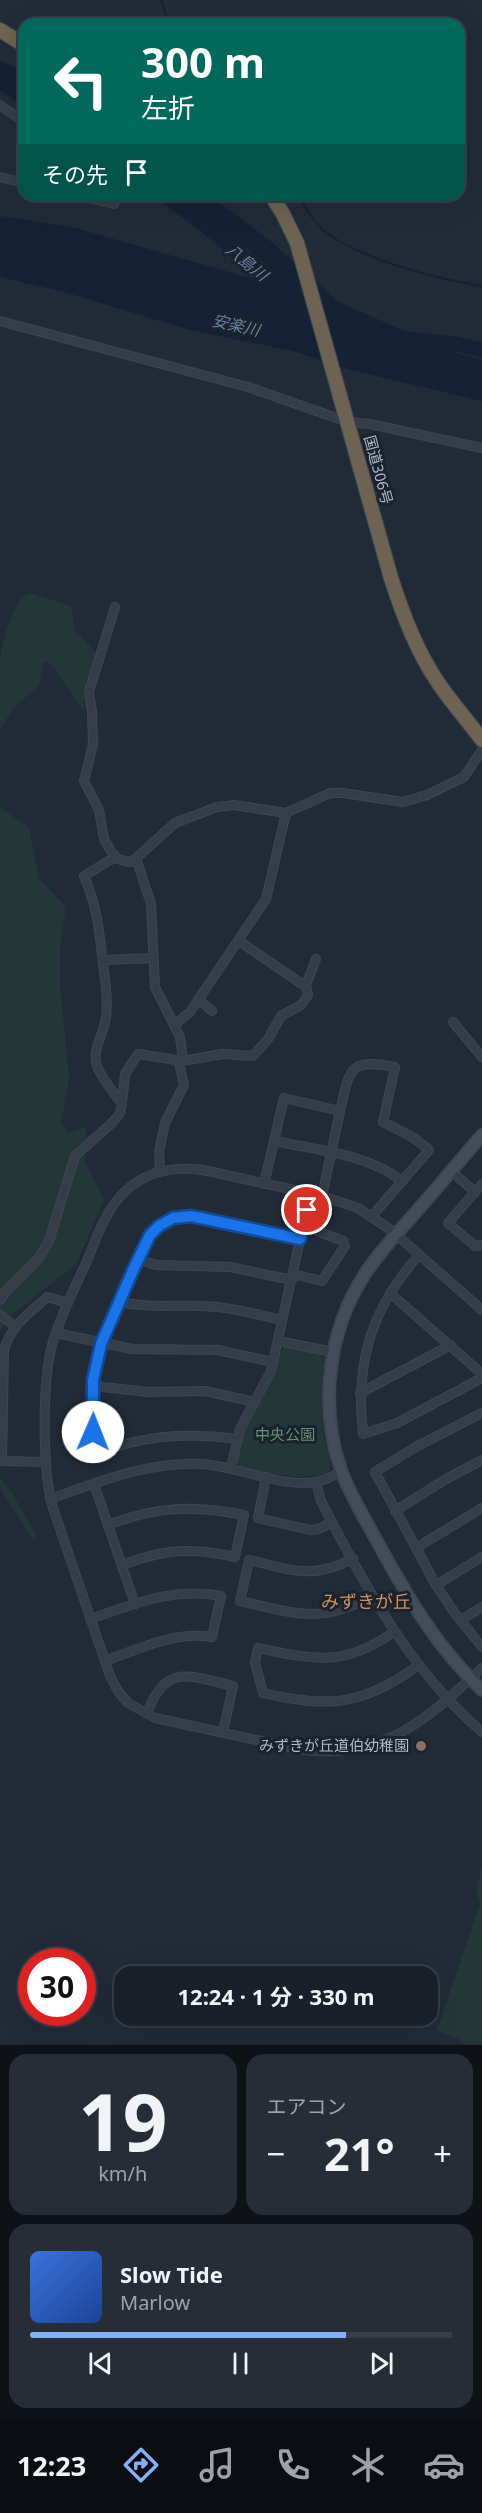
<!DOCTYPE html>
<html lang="ja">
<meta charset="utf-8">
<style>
:root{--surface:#19202a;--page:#262d36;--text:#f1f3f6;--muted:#9fa3a8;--line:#373e47;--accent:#84b0f5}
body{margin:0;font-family:"Noto Sans","Noto Sans JP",sans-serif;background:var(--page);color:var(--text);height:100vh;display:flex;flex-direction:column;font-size:22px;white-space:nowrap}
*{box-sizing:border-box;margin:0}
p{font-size:20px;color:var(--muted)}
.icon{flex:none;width:33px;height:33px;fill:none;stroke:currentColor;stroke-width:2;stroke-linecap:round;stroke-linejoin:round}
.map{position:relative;height:2045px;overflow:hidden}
.panel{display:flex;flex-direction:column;gap:9px;padding:9px;background:#0e1217;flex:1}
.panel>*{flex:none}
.guide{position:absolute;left:18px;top:18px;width:447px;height:183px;border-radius:18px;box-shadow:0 6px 24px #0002,0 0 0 2px var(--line);background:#00695c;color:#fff;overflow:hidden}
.speed{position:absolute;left:18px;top:1948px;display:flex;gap:12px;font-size:30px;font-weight:700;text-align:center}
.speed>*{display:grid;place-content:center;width:78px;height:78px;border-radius:50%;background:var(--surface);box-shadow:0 6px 24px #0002,0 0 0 2px var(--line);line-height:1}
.speed .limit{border:9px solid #d22;background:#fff;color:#111}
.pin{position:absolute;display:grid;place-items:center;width:51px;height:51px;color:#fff;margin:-26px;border:3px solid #fff;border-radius:50%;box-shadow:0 2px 6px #0007}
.me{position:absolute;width:66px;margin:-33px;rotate:1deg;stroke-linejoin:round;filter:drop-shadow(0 0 4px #0008)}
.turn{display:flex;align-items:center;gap:21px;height:126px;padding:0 24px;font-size:27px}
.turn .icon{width:78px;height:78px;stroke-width:2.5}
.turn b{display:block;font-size:42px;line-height:51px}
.then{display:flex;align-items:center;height:57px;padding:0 24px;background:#0003;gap:12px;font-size:22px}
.big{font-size:45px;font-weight:700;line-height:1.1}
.panel .widget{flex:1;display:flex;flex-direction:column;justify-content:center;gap:9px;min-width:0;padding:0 21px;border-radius:18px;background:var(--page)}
.panel .dial{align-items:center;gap:0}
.dial b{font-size:78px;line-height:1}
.song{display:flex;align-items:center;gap:18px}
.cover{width:72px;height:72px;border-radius:9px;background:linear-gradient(135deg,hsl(220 70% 55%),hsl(220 70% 35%))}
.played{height:6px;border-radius:3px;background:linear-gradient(90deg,var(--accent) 75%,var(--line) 75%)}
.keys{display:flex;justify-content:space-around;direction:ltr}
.heat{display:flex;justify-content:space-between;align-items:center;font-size:33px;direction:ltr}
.panel .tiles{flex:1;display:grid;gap:9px;grid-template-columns:1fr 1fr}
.widget:last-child{grid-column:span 2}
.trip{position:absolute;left:114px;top:1966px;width:324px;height:60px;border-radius:18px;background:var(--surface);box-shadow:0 6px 24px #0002,0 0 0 2px var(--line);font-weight:700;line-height:60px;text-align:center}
.menu{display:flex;height:96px;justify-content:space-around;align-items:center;background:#0a0d11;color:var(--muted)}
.menu .icon{width:42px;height:42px}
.menu .on{color:var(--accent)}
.menu b{font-size:27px;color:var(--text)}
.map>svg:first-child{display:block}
.green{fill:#233739}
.water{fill:#152235}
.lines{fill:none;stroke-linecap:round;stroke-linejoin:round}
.stream{stroke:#152235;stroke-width:2}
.river{stroke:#152235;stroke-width:15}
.street-casing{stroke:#3e4652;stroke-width:10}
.secondary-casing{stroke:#3e4652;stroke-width:14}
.highway-casing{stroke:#3f4853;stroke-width:16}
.street{stroke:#353d48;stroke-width:8}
.secondary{stroke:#434c5b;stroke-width:10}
.highway{stroke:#6e6352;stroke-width:14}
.route-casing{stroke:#114b97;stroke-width:15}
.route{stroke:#1a73e8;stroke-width:10}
.education-dot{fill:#8d6e63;stroke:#1a222d;stroke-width:2}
.labels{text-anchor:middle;stroke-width:6;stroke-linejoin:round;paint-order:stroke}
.street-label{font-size:15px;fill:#afb8c5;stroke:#1a222d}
.park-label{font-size:15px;fill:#679572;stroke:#1a222d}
.poi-label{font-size:15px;fill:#afb8c5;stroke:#1a222d;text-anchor:end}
.water-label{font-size:16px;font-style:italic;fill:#6982a3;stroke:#1a222d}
.quarter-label{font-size:18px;fill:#d0905f;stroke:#1a222d}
</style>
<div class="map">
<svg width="482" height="2045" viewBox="0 0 482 2045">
<rect width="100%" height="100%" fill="#212b38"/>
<g class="green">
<path d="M 29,593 L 71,606 L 75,630 L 96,653 L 84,694 L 85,713 L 54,667 L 44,661 L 39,686 L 14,707 L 0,729 C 0,706 0,682 0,659 C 2,643 14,600 29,593 Z"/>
<polygon points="0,807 29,828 39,879 66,907 60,945 60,985 69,1078 61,1123 68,1133 86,1127 85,1161 104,1200 77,1263 7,1319 0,1331"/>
<path d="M 286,1346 L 321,1353 L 325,1359 C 320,1388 320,1420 327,1449 C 329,1458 334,1467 326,1475 L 293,1477 L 240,1467 L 237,1463 C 239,1433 256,1411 269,1384 C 275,1372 275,1354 286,1346 Z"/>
<polygon points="0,1478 10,1490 37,1536 33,1540 0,1488"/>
<polygon points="482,1866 482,2045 466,2045 461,2040 437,2030 480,1904 476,1891"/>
</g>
<g class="water">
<polygon points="0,59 24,74 24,107 0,90"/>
<polygon points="149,195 209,195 268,239 339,302 452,352 482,360 482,401 351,370 293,351 190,330 64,292 0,277 0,216 76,228 260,281 268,266 249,250"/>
</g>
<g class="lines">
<g class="stream">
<polyline points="161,0 169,24"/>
<path d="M 298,195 C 305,206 312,220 322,229 C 355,258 438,279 482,286"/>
</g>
<g class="river">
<polyline points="164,195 205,225 279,287"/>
<polyline points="408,339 456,344 482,350"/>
</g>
<g class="street-casing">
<g id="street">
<polyline points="0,105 24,122"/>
<polyline points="0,177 24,183"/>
<polyline points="75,195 114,204 119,195"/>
<polyline points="0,321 248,387 348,422 370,424 482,448"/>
<polyline points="115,607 89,692 92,712 93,744 84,781 99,810 104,839 110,850 118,859 128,862 133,861 175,823 217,807 234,805 286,813 330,793 343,793 403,802 427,795 464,777 482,750"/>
<path d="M 115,857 L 84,876 C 99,911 99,934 104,971 C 106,985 108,1002 106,1017 C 105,1032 91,1050 97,1066 C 102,1079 114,1093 122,1104 L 125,1074 L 138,1054 L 183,1061 L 180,1037 L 155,987 L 151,904 L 136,858"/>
<polyline points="239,941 302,984 306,985 316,959"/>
<polyline points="103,960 153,958"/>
<polyline points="198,999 212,1011"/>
<polyline points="453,1022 482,1057"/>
<polyline points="174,1025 190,1012 266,899 286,813"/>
<polyline points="183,1061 222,1054 253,1056 268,1039 281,1016 301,1005 308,995 306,985"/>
<path d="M 275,1141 C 316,1150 368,1154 402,1181"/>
<polyline points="451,1171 475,1192"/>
<polyline points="160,1172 159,1152 165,1123 184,1085 179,1063"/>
<path d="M 264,1184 L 284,1098 L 340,1111 C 350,1069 348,1058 395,1067 L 383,1122 L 414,1138 L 429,1150 L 372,1216"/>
<polyline points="482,1184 448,1223 475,1246 482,1245"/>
<polyline points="322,1196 340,1111"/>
<path d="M 419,1255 C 371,1309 355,1362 363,1434 L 397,1423 L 482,1378"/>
<polyline points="139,1259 156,1265 230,1267 292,1280"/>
<polyline points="293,1274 322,1281 345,1246 343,1241 304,1226"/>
<polyline points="390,1293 482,1374"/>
<polyline points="0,1300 5,1292 38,1259 49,1241 75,1156 113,1122 120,1113 122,1104"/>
<path d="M 120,1302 C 148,1308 170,1305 199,1306 C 227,1306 255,1314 282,1320"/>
<path d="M 482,1310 L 391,1230 L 358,1208 L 322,1196 L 208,1171 C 181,1166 152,1169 130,1187 C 107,1206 98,1234 87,1261 C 75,1288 60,1316 52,1345 C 42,1384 42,1470 53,1508 L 110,1676 L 118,1691 L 128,1703 L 155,1718 L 298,1749 C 380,1762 427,1720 482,1668"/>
<polyline points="0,1315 15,1326"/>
<polyline points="56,1333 132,1349 218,1350 273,1362"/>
<polyline points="278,1341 333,1352"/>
<path d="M 103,1344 L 145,1244 C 153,1230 164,1219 181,1216 C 205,1212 273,1233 300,1239"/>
<polyline points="94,1386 101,1344"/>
<polyline points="360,1393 451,1345"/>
<polyline points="482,1413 414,1448 375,1472 436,1585 454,1612 482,1647"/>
<path d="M 238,1439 C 184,1432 143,1435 92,1455 L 94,1386 L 148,1392 L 205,1391 L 255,1402"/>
<path d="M 46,1462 L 2,1461 L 4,1351 C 9,1327 30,1313 47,1297 L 68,1303"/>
<polyline points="231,1468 240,1429 271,1371 310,1194"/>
<polyline points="266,1477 258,1518 310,1530 319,1529 332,1522"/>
<path d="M 316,1482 L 321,1501 C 364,1585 409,1669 482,1732"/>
<polyline points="94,1484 135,1604"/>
<path d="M 50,1499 C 99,1482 149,1461 202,1464 C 239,1466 285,1490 320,1481 C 328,1479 335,1475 342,1471"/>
<polyline points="395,1511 446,1479 482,1460"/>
<path d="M 108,1525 C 157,1506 193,1505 244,1515 L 235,1557 C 191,1547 164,1549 122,1565"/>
<polyline points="416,1548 482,1508"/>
<path d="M 353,1559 C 310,1580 292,1570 249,1560 L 240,1601 C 295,1613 320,1625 372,1596"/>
<polyline points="436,1585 482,1557"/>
<path d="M 90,1619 C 136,1604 172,1587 221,1596 L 212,1637 C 174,1631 139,1649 105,1661"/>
<polyline points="461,1620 482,1607"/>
<path d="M 394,1632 C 344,1667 314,1660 258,1648 L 255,1662 L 263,1693 C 327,1708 363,1706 417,1666"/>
<path d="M 147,1714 C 165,1662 190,1676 233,1686 L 223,1732"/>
</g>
</g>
<g class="secondary-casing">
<path id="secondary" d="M 482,1135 C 457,1164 433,1193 408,1221 C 393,1238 377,1255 365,1274 C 328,1330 319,1406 341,1470 C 350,1495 365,1519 378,1543 C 407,1596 437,1648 482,1690"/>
</g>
<g class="highway-casing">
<g id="highway">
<polyline points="0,30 24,45"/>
<path d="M 271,195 L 283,214 L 297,243 L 391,578 C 403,615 417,652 439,684 C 452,703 468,721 482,740"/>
</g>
</g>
<use href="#street" class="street"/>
<use href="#secondary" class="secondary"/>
<use href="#highway" class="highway"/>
</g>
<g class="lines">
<g class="route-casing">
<polyline id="route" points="93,1432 93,1380 101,1344 134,1268 150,1235 159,1226 173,1218 191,1216 300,1239 307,1210"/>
</g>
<use href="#route" class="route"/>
</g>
<circle class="education-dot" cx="421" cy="1746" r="6"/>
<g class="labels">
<g class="street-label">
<text transform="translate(378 470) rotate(75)" y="5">国道306号</text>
</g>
<g class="park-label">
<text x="285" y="1440">中央公園</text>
</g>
<g class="poi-label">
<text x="409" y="1751">みずきが丘道伯幼稚園</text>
</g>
<g class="water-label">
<text transform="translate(247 262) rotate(39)" y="6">八島川</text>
<text transform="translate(236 325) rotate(13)" y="6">安楽川</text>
</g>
<g class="quarter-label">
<text x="366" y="1608">みずきが丘</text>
</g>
</g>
</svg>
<div class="speed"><div class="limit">30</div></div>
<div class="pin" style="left:307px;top:1210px;background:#d93025"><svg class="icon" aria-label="arrive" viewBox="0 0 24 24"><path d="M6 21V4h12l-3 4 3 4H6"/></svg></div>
<svg class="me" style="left:93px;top:1432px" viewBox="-20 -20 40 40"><circle r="19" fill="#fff"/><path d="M0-13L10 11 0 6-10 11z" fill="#1a73e8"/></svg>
<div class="trip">12:24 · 1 分 · 330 m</div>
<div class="guide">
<div class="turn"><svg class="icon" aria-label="left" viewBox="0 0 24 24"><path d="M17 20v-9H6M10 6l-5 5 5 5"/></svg><div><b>300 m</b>左折</div></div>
<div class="then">その先<svg class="icon" aria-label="arrive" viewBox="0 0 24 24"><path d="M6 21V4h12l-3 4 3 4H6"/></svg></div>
</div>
</div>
<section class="panel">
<div class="tiles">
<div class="widget dial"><b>19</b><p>km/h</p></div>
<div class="widget"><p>エアコン</p>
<div class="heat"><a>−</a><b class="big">21°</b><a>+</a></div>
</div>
<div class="widget">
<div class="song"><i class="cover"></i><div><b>Slow Tide</b><p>Marlow</p></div></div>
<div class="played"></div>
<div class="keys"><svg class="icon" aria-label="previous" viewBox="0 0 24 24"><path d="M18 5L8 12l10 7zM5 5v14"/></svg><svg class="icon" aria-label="pause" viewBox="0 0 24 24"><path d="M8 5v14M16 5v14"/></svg><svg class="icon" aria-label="next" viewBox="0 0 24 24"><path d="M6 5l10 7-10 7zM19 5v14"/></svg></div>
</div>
</div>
</section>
<nav class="menu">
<b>12:23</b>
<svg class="icon on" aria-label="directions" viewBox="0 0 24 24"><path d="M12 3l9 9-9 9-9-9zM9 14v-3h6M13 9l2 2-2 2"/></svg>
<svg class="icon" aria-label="music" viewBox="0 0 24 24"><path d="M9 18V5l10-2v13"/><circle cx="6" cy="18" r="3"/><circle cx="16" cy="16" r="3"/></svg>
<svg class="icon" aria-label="phone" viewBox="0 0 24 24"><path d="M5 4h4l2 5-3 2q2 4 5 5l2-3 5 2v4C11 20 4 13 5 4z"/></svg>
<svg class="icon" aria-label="climate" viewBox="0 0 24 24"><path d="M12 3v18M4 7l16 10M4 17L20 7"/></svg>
<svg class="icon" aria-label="car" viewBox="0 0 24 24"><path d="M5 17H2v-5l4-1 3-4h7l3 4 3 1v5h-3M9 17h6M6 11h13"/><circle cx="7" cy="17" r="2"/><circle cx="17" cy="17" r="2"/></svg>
</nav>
